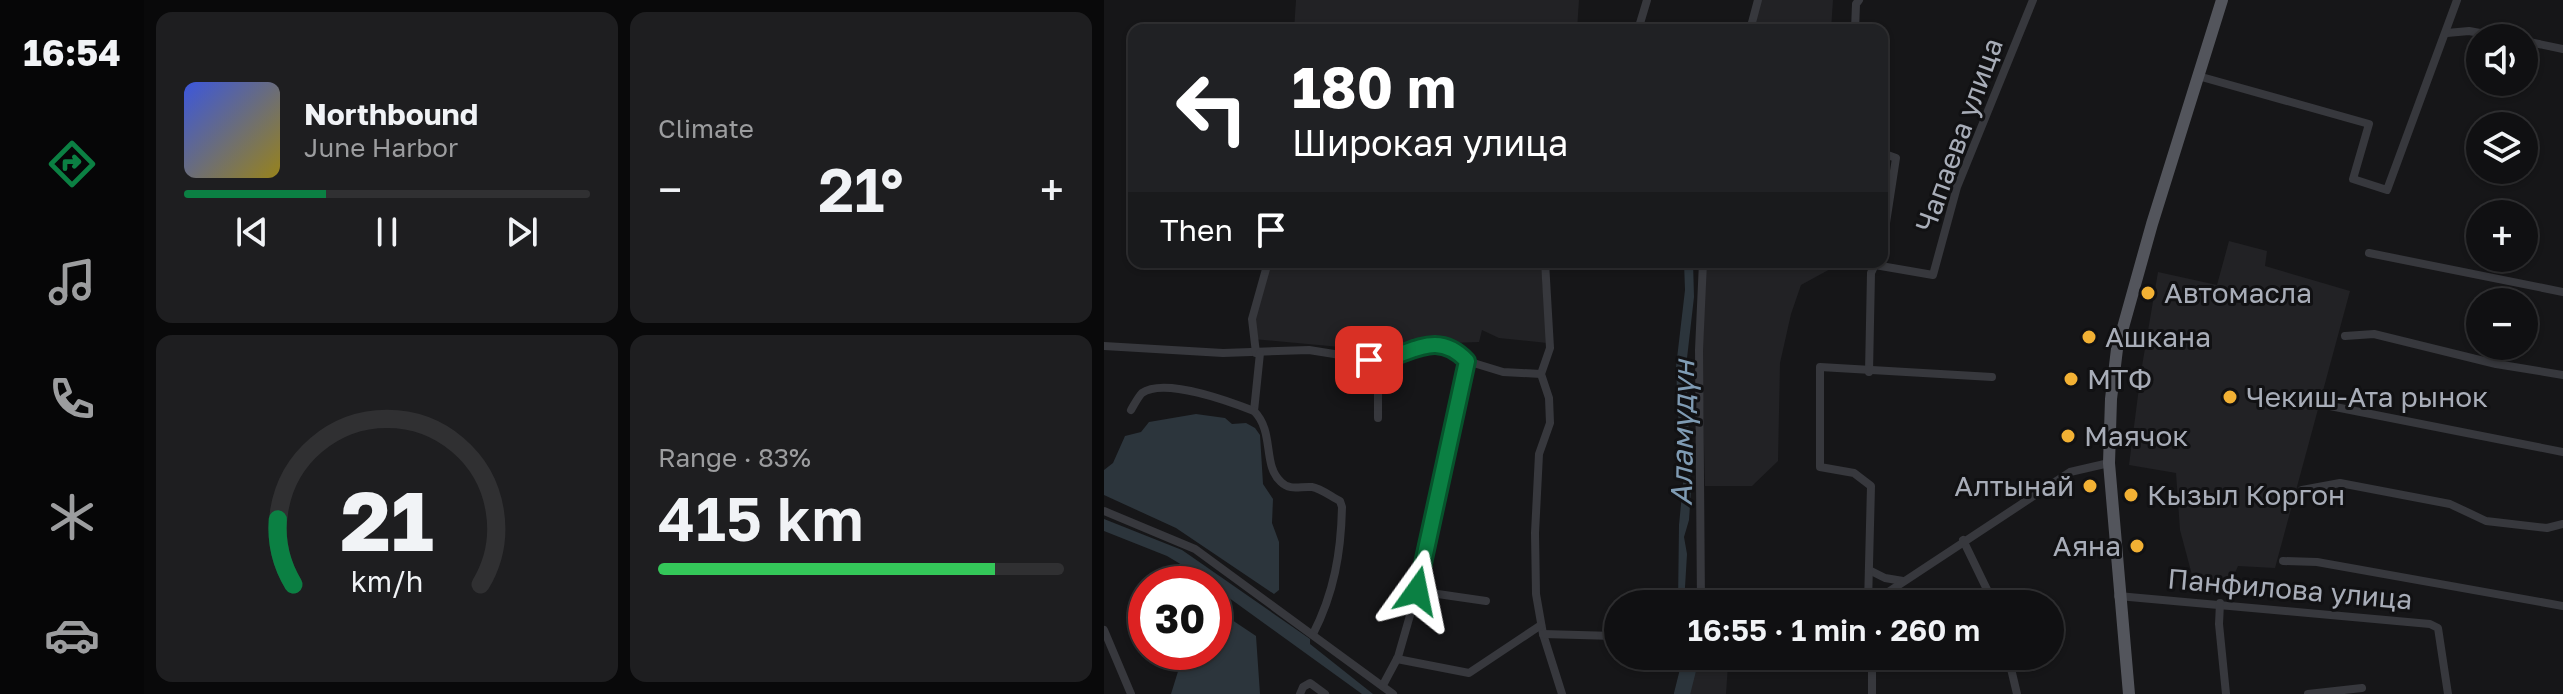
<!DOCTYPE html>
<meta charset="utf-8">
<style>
:root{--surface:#101012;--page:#1e1e20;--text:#f1f3f6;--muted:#9c9d9f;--line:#303032;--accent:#0b8043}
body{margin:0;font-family:"Golos Text",sans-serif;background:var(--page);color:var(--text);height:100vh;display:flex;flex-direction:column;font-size:30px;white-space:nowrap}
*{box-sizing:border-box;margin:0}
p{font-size:26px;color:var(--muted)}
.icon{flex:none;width:44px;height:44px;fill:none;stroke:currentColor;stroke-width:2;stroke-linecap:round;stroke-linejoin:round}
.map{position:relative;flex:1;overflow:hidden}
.details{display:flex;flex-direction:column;gap:12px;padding:12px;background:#09090a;width:960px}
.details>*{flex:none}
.hud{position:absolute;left:24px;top:24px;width:760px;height:244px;border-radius:16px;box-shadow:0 2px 6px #0004,0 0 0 2px var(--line);background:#202124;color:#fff;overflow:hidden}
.controls{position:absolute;left:1362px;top:24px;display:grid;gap:16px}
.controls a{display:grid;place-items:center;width:72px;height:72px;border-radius:50%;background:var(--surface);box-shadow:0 2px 6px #0004,0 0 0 2px var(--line);font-size:40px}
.speed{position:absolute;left:24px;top:566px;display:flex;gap:16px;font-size:40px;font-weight:700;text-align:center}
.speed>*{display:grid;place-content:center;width:104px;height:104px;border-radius:50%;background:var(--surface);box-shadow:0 2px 6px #0004,0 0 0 2px var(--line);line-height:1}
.speed .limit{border:12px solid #d22;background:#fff;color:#111}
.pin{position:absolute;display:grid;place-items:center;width:68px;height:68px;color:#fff;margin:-34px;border-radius:16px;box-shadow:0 4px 12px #0006}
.me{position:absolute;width:88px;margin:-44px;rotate:12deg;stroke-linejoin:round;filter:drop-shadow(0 0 6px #0008)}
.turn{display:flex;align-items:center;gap:28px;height:168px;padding:0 32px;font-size:36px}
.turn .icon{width:104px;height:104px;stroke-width:2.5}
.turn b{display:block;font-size:56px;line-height:68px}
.then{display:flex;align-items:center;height:76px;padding:0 32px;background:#0003;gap:16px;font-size:30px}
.big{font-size:60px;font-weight:600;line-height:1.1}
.details .widget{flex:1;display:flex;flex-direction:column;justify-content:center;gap:12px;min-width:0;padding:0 28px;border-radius:16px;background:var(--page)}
.details .dial{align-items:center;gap:0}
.dial svg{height:208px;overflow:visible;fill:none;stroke:var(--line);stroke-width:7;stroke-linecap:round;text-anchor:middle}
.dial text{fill:var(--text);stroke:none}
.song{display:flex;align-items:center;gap:24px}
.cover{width:96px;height:96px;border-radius:12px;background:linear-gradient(135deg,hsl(230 70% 55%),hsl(50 70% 35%))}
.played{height:8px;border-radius:4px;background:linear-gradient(90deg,var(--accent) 35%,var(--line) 35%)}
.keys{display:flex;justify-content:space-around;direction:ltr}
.heat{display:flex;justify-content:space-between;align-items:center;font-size:44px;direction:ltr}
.charge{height:12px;border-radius:6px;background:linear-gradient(90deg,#34c759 83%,var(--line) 0)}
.details .tiles{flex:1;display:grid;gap:12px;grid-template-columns:repeat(2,1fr)}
.trip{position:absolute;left:500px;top:590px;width:460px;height:80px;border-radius:40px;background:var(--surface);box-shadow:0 2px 6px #0004,0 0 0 2px var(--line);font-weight:600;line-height:80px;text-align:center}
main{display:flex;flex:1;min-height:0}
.dock{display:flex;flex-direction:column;width:144px;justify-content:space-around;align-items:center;background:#060607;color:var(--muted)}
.dock .icon{width:56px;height:56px}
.dock .selected{color:var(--accent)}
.dock b{font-size:36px;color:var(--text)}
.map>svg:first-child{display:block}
.built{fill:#222225}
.water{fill:#2c353c}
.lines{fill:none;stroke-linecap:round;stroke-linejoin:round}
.river{stroke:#2c353c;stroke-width:16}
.street{stroke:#37383d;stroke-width:8}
.primary{stroke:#53555c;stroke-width:12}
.route-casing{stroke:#07532c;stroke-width:20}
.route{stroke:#0b8043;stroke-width:14}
.poi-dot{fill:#f2b134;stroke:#111113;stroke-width:3}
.labels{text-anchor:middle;stroke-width:6;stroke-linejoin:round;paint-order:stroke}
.street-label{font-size:28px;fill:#a8adb8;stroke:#111113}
.poi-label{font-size:28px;fill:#a8adb8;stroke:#111113;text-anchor:start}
.water-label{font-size:30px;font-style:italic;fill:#7f9bb3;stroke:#111113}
</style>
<main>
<nav class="dock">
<b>16:54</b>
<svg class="icon selected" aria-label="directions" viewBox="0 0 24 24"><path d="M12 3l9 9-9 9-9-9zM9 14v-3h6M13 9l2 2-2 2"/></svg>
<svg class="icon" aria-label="music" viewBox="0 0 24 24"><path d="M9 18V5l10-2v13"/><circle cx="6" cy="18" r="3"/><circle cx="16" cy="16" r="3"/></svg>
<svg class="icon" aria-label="phone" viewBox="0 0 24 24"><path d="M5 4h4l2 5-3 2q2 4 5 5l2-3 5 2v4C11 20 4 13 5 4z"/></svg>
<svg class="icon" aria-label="climate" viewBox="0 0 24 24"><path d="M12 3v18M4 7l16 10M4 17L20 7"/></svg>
<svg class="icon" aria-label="car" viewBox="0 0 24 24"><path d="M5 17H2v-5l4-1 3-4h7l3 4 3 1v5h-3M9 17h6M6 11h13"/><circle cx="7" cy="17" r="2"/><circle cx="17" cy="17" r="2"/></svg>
</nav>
<section class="details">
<div class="tiles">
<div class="widget">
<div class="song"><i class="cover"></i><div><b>Northbound</b><p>June Harbor</p></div></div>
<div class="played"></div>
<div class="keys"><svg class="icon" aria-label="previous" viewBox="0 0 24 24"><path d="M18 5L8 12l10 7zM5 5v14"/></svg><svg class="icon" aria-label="pause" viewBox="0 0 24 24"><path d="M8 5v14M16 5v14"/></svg><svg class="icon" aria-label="next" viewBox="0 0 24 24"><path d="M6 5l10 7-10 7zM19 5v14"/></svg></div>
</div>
<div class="widget"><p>Climate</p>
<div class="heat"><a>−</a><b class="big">21°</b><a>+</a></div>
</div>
<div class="widget dial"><svg viewBox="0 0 100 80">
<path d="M14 69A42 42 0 1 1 86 69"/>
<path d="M14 69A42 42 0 0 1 8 44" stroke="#0b8043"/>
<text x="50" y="56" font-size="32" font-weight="700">21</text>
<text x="50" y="72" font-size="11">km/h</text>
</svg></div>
<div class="widget"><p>Range · 83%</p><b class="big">415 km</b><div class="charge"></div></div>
</div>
</section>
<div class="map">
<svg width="1459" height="694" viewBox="0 0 1459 694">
<rect width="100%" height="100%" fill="#161618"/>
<g class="built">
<polygon points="192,0 475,0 473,30 190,30"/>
<polygon points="656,0 729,0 727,30 648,30"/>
<polygon points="1125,241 1163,251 1161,266 1246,291 1171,568 1134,566 1127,582 1088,575 1076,530 1072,473 1025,465 1037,372 1054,272 1113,285"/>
<polygon points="167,262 437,262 443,343 395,338 378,330 375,342 236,347 149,339 152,304"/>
<polygon points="602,262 739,262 697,285 687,314 676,363 674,461 648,486 601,486 598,362"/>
<polygon points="590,658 624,665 622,694 581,694"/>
</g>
<g class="water">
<polygon points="580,262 589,262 590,297 582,367 587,490 585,520 580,537 583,554 580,604 574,604 575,525 581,463 575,431 572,367 581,290"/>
<polygon points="92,414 121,418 128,424 142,423 151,428 156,435 159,484 169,499 168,523 175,542 175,590 170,594 72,528 0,495 0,470 9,463 21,436 37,432 45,422"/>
<polygon points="0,519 78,550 206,639 206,644 269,694 258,694 110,587 110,584 63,556 0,531"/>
<polygon points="119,614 152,636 156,694 67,694 80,652 110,652 110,620"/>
</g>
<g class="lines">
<polyline class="river" points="578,694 584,670 582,656"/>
<g class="street">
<polyline points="534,30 543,0"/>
<polyline points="646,30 654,0"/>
<polyline points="751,30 752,4 755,0"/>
<polyline points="1343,33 1365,31 1404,38"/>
<polyline points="1420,41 1459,49"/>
<polyline points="1094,76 1265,124 1249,179 1283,190 1353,0"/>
<polyline points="778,153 792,158 778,249"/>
<polyline points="1265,253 1459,292"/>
<polyline points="441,262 446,348 437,374 445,398 446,423 435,454 431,533 432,594 439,634 458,694"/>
<polyline points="771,265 829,275 853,187 929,0"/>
<polyline points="1241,336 1270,334 1392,364 1459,375"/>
<polyline points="0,346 119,353 205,350 274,361 312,347 343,346 363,361 399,372 437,374"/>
<polyline points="152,353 148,319 164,262"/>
<path d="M 156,353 L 150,411 C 171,432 158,465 177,482 C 186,491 196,486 208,487 C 216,488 228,497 236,501 L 238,507 C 237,553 230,593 209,634"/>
<polyline points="274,361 274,418"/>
<polyline points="765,372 767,273 772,262"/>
<polyline points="1221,405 1459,452"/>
<path d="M 27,410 C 30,405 34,397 38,393 C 60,377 127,402 150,411"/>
<polyline points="1198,490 1236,483 1346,504 1382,521 1443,528 1459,524"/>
<polyline points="0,511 91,549 289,694"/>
<polyline points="859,540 890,604"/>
<polyline points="1179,561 1213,562 1459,606"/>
<polyline points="765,570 781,578 799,581"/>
<polyline points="313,591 382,601"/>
<polyline points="1014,596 1326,624 1334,628 1344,694"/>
<polyline points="1116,603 1115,624 1122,694"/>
<polyline points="597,604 595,350 599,262"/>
<polyline points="764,604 767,486 750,473 716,467 716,367 888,377"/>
<polyline points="766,604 966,472 1005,463"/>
<polyline points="0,630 27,694"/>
<polyline points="439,634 511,636"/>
<polyline points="904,656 913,694"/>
<polyline points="293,659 365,673 437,625"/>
<polyline points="279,685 294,657 313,591 363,361"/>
<polyline points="196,694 199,687 206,683 221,694"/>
<polyline points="768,694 768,656"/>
<polyline points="1204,694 1258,688"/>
</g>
<polyline class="primary" points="1025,694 1005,463 1007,399 1013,349 1048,224 1118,0"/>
</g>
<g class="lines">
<g class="route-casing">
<path id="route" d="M 265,360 C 300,363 328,324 363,361 L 313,591"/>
</g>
<use href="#route" class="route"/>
</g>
<g class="poi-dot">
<circle cx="1044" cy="293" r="8"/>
<circle cx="985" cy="337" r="8"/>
<circle cx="967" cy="379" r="8"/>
<circle cx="1126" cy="397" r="8"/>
<circle cx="964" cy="436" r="8"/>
<circle cx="986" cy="486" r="8"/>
<circle cx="1027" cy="495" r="8"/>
<circle cx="1033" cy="546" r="8"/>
</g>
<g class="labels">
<g class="street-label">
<text transform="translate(855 135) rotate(-70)" y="10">Чапаева улица</text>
<text transform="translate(1186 589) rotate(5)" y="10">Панфилова улица</text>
</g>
<g class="poi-label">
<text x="1060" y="303">Автомасла</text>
<text x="1001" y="347">Ашкана</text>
<text x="983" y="389">МТФ</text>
<text x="1142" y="407">Чекиш-Ата рынок</text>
<text x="980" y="446">Маячок</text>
<text x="970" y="496" text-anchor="end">Алтынай</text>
<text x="1043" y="505">Кызыл Коргон</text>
<text x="1017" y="556" text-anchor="end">Аяна</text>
</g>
<g class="water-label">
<text transform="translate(579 433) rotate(-89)" y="10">Аламүдүн</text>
</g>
</g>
</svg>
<div class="controls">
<a><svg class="icon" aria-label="sound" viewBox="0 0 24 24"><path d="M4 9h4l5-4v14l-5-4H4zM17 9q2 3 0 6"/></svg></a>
<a><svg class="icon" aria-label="layers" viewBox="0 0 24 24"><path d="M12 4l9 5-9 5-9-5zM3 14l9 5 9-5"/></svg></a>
<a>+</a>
<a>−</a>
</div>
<div class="speed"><div class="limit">30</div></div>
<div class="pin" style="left:265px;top:360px;background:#d93025"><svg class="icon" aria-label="arrive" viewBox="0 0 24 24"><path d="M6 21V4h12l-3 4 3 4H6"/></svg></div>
<svg class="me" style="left:313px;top:591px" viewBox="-20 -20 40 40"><path d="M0-17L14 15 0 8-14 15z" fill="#0b8043" stroke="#fff" stroke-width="4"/></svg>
<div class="trip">16:55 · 1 min · 260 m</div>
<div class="hud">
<div class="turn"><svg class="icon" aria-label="left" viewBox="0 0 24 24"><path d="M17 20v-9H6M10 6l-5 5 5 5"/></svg><div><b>180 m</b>Широкая улица</div></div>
<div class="then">Then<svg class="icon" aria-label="arrive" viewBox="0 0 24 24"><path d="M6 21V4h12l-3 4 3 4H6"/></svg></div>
</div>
</div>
</main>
